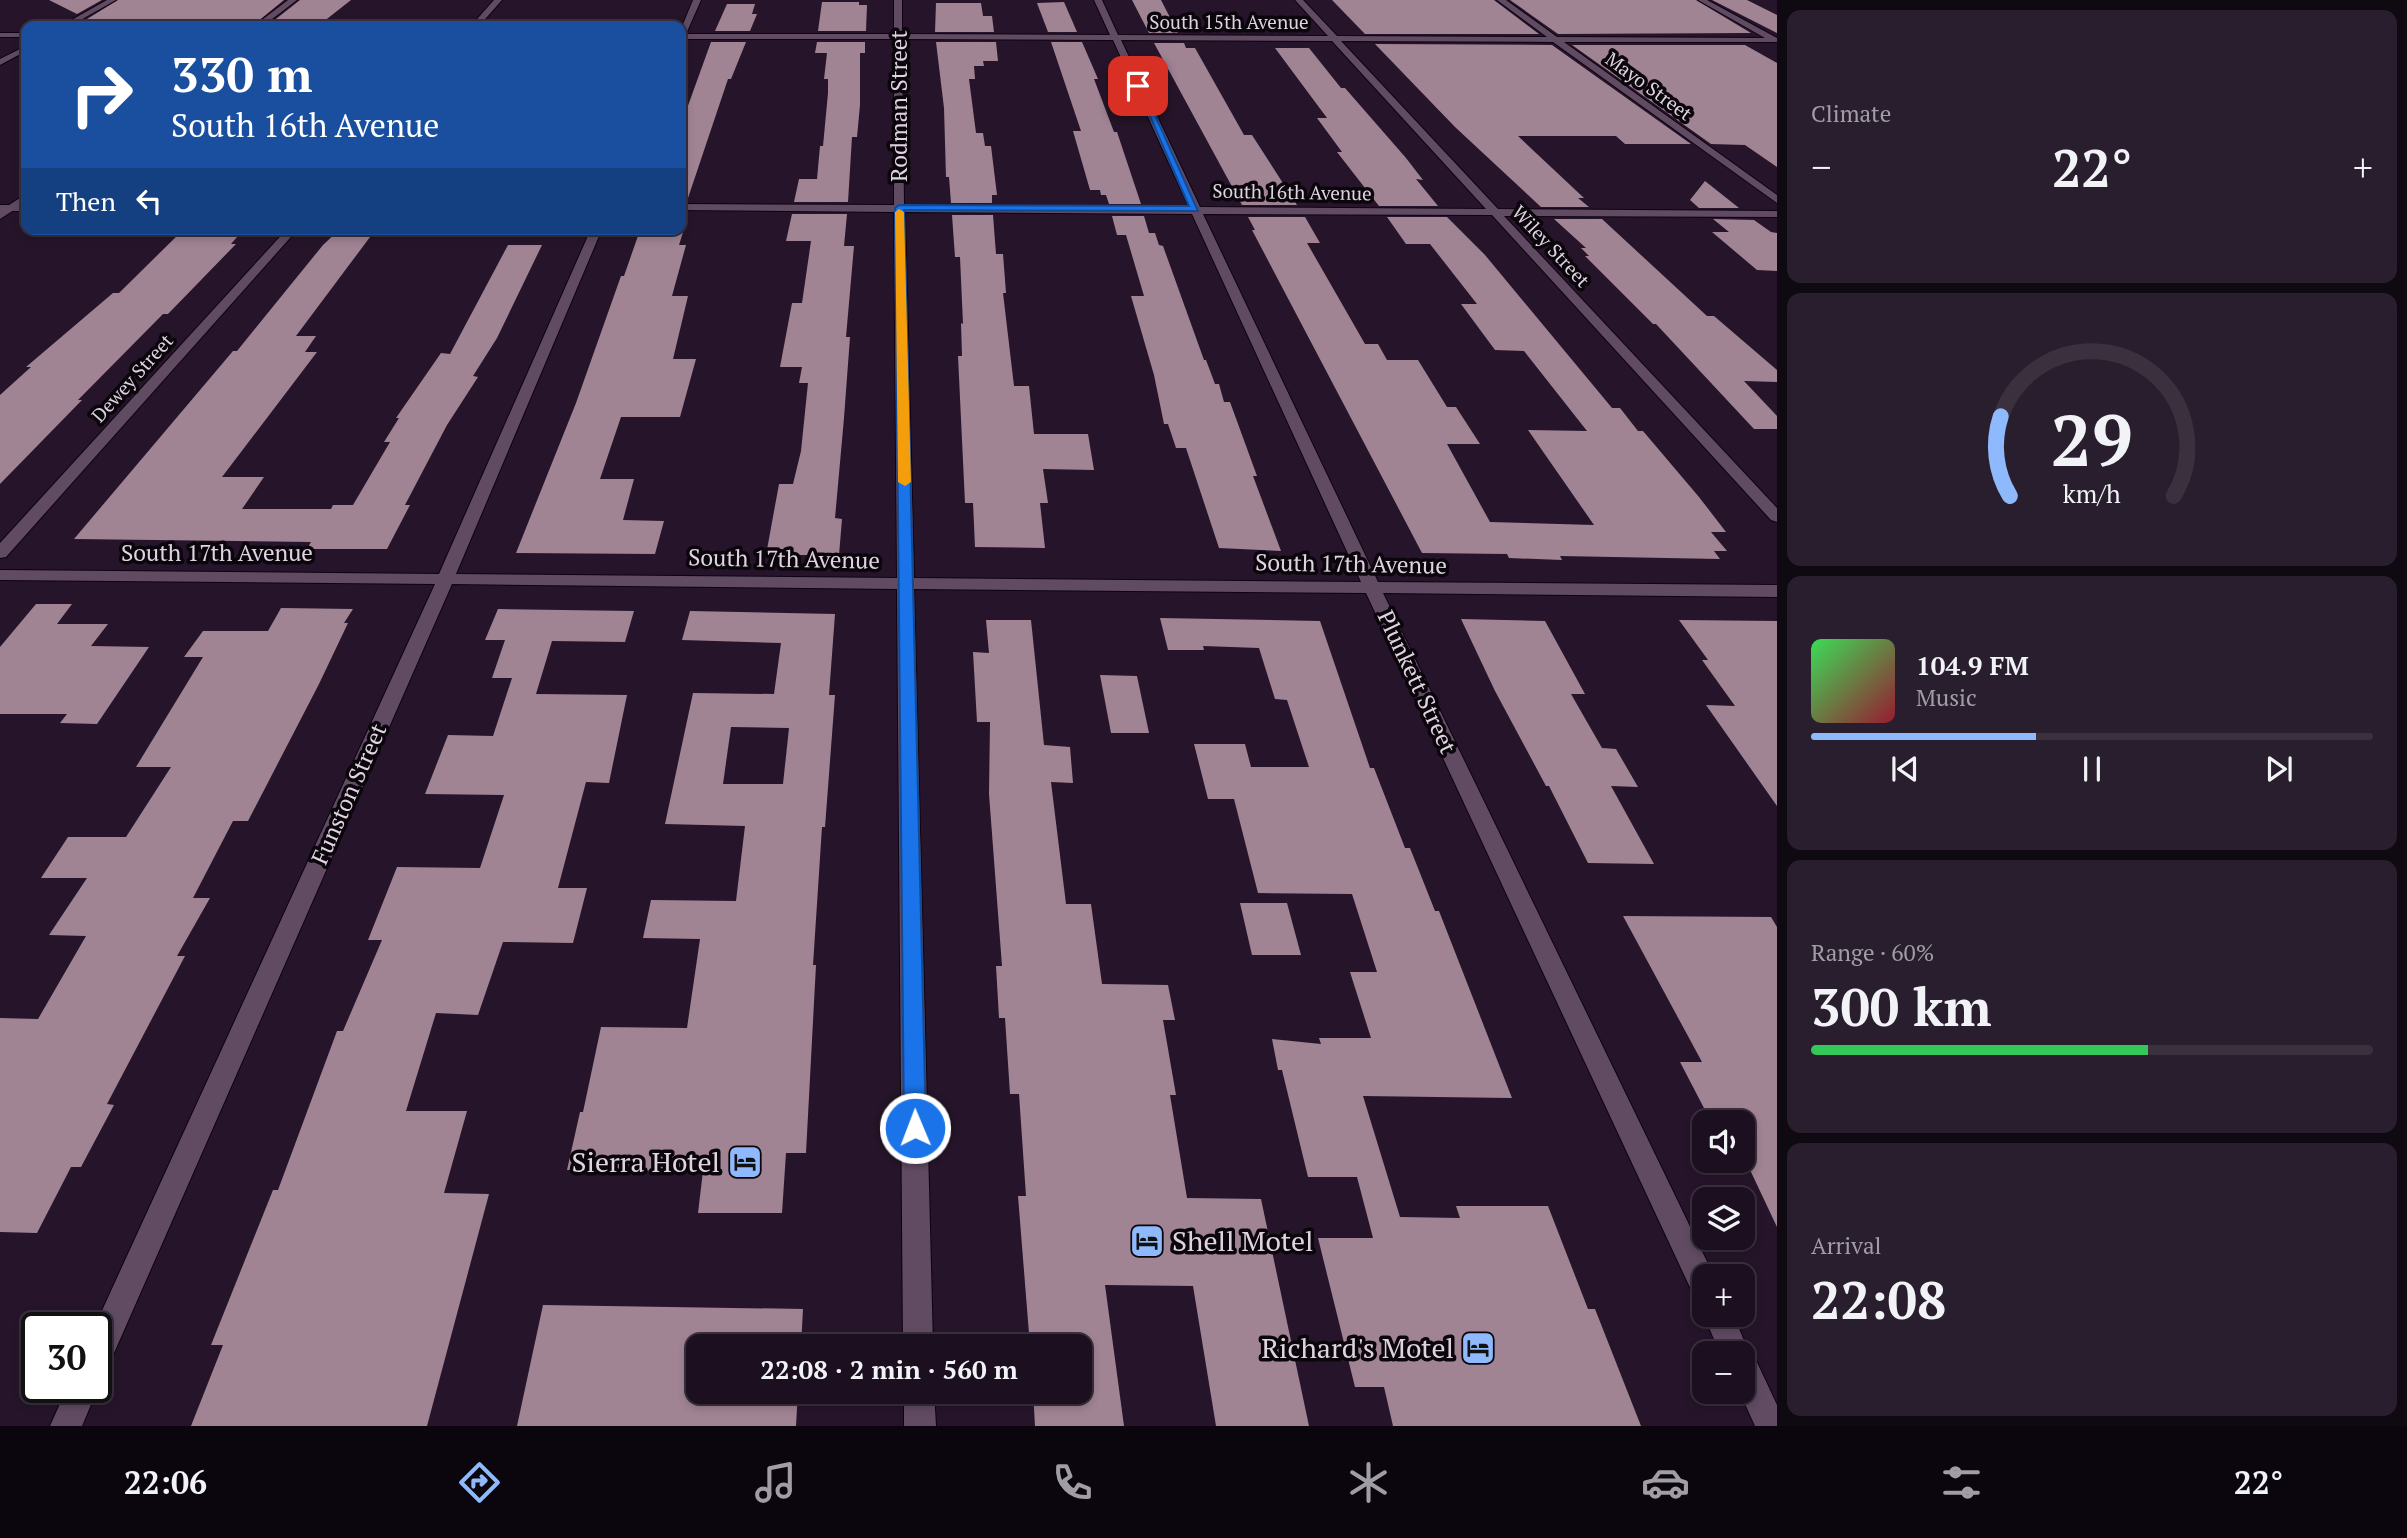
<!DOCTYPE html>
<meta charset="utf-8">
<style>
:root{--surface:#1c1020;--page:#291e2d;--text:#f1f3f6;--muted:#a09da5;--line:#3a303e;--accent:#8eb9fc}
body{margin:0;font-family:"PT Serif",serif;background:var(--page);color:var(--text);height:100vh;display:flex;flex-direction:column;font-size:26px;white-space:nowrap}
*{box-sizing:border-box;margin:0}
p{font-size:23px;color:var(--muted)}
.icon{flex:none;width:38px;height:38px;fill:none;stroke:currentColor;stroke-width:2;stroke-linecap:round;stroke-linejoin:round}
.map{position:relative;flex:1;overflow:hidden}
.drawer{display:flex;flex-direction:column;gap:10px;padding:10px;background:#0f0912;width:630px}
.drawer>*{flex:none}
.hud{position:absolute;left:21px;top:21px;width:665px;height:214px;border-radius:14px;box-shadow:0 4px 10px #0003,0 0 0 2px var(--line);background:#1a4fa0;color:#fff;overflow:hidden}
.fabs{position:absolute;left:1692px;top:1110px;display:grid;gap:14px}
.fabs a{display:grid;place-items:center;width:63px;height:63px;border-radius:14px;background:var(--surface);box-shadow:0 4px 10px #0003,0 0 0 2px var(--line);font-size:35px}
.speed{position:absolute;left:21px;top:1312px;display:flex;gap:14px;font-size:35px;font-weight:700;text-align:center}
.speed>*{display:grid;place-content:center;width:91px;height:91px;border-radius:50%;background:var(--surface);box-shadow:0 4px 10px #0003,0 0 0 2px var(--line);line-height:1}
.speed .limit{border:4px solid #111;border-radius:10px;background:#fff;color:#111}
.pin{position:absolute;display:grid;place-items:center;width:60px;height:60px;color:#fff;margin:-30px;border-radius:14px;box-shadow:0 4px 10px #0006}
.me{position:absolute;width:77px;margin:-38px;rotate:359deg;stroke-linejoin:round;filter:drop-shadow(0 0 5px #0008)}
.turn{display:flex;align-items:center;gap:24px;height:147px;padding:0 35px;font-size:32px}
.turn .icon{width:91px;height:91px;stroke-width:2.5}
.turn b{display:block;font-size:49px;line-height:60px}
.then{display:flex;align-items:center;height:66px;padding:0 35px;background:#0003;gap:14px;font-size:26px}
.big{font-size:52px;font-weight:600;line-height:1.1}
.drawer .card{flex:1;display:flex;flex-direction:column;justify-content:center;gap:10px;min-width:0;padding:0 24px;border-radius:14px;background:var(--page)}
.drawer .dial{align-items:center;gap:0}
.dial svg{height:182px;overflow:visible;fill:none;stroke:var(--line);stroke-width:7;stroke-linecap:round;text-anchor:middle}
.dial text{fill:var(--text);stroke:none}
.song{display:flex;align-items:center;gap:21px}
.cover{width:84px;height:84px;border-radius:10px;background:linear-gradient(135deg,hsl(130 70% 55%),hsl(350 70% 35%))}
.played{height:7px;border-radius:4px;background:linear-gradient(90deg,var(--accent) 40%,var(--line) 40%)}
.keys{display:flex;justify-content:space-around;direction:ltr}
.heat{display:flex;justify-content:space-between;align-items:center;font-size:38px;direction:ltr}
.charge{height:10px;border-radius:5px;background:linear-gradient(90deg,#34c759 60%,var(--line) 0)}
.trip{position:absolute;left:686px;top:1334px;width:406px;height:70px;border-radius:14px;background:var(--surface);box-shadow:0 4px 10px #0003,0 0 0 2px var(--line);font-weight:600;line-height:70px;text-align:center}
.dock{display:flex;height:112px;justify-content:space-around;align-items:center;background:#0b060d;color:var(--muted)}
.dock .icon{width:49px;height:49px}
.dock .current{color:var(--accent)}
.dock b{font-size:32px;color:var(--text)}
main{display:flex;flex:1;min-height:0}
.map>svg:first-child{display:block}
.building{fill:#a08494;fill-rule:evenodd}
.lines{fill:none;stroke-linecap:round;stroke-linejoin:round}
.minor-casing{stroke:#0f0212;stroke-width:2}
.tertiary-casing{stroke:#0f0212;stroke-width:2}
.minor{fill:#604b63;fill-rule:evenodd}
.tertiary{fill:#604b63;fill-rule:evenodd}
.route{fill:#1a73e8;stroke:#114b97;stroke-width:2}
.slow{fill:#f59e0b}
.labels{text-anchor:middle;stroke-width:7;stroke-linejoin:round;paint-order:stroke}
.far-street-label{font-size:19px;fill:#dfd3e1;stroke:#0b050c}
.street-label{font-size:23px;fill:#dfd3e1;stroke:#0b050c}
.near-poi-label{font-size:28px;fill:#dfd3e1;stroke:#0b050c;text-anchor:end}
</style>
<main>
<div class="map">
<svg width="1777" height="1426" viewBox="0 0 1777 1426">
<rect width="100%" height="100%" fill="#26152a"/>
<g class="building">
<polygon points="49,0 102,0 77,14"/>
<polygon points="118,0 284,0 252,26 100,26 87,19"/>
<polygon points="300,0 351,0 318,26 267,26"/>
<polygon points="1132,0 1161,0 1178,33 1149,33"/>
<polygon points="1332,0 1494,0 1539,34 1365,34"/>
<polygon points="1510,0 1696,0 1751,33 1558,34"/>
<polygon points="1712,0 1747,0 1777,15 1777,33"/>
<polygon points="822,2 859,2 859,5 867,5 866,31 818,31"/>
<polygon points="1064,2 1077,32 1048,32 1037,3"/>
<polygon points="936,3 981,3 983,16 992,16 994,32 935,32"/>
<polygon points="727,4 755,4 752,14 757,14 750,31 715,31"/>
<polygon points="711,42 746,42 731,79 728,79 687,201 681,201 681,125"/>
<polygon points="817,42 865,42 865,53 860,53 860,105 857,137 852,137 848,202 794,202 799,179 817,179 820,146 823,146 828,93 828,79 824,79 827,53 815,53"/>
<polygon points="936,42 996,42 998,61 983,61 984,66 974,66 975,79 969,79 976,133 983,133 985,146 991,146 997,195 992,195 992,203 951,203 949,177 946,177 944,108"/>
<polygon points="1051,42 1082,42 1098,79 1094,79 1114,132 1117,132 1141,204 1109,204 1106,195 1101,195 1100,190 1090,190 1073,131 1081,131"/>
<polygon points="1154,43 1184,43 1186,48 1195,48 1244,135 1252,135 1297,205 1242,205"/>
<polygon points="1375,44 1552,45 1691,144 1625,144 1616,136 1518,136 1584,198 1578,198 1589,207 1541,207 1455,127"/>
<polygon points="1572,45 1745,45 1777,63 1777,167 1745,145 1711,144"/>
<polygon points="1275,48 1309,48 1341,88 1345,88 1406,158 1423,180 1416,179 1438,206 1379,206 1337,152 1342,152 1317,118 1327,118"/>
<polygon points="1705,181 1739,208 1699,208 1690,200"/>
<polygon points="792,214 847,214 844,246 854,246 846,337 850,337 844,418 835,518 842,519 839,555 766,555 779,484 793,484 801,451 808,383 799,383 802,367 780,367 792,303 802,303 811,241 786,241"/>
<polygon points="952,215 993,215 996,254 1003,254 1006,293 1003,293 1014,386 1029,386 1034,434 1088,434 1094,470 1043,469 1048,503 1040,503 1045,548 975,547 973,503 965,503 958,356 962,356 961,323 963,324 960,257 955,257"/>
<polygon points="1112,216 1144,216 1149,233 1155,233 1159,245 1163,246 1204,360 1206,360 1215,384 1219,384 1224,402 1230,402 1257,476 1253,476 1281,551 1219,548 1186,448 1176,448 1168,424 1164,424 1154,375 1131,296 1144,296 1126,235 1117,235"/>
<polygon points="1248,217 1305,217 1320,243 1307,243 1365,344 1378,344 1387,360 1418,360 1447,407 1456,407 1480,444 1447,444 1490,522 1594,525 1528,430 1587,431 1524,351 1495,350 1461,304 1477,304 1430,244 1406,244 1387,217 1447,217 1485,255 1612,408 1620,408 1638,431 1643,431 1699,497 1726,532 1711,532 1727,551 1714,551 1720,559 1560,556 1562,560 1509,558 1507,554 1422,553 1252,230 1255,230"/>
<polygon points="1554,219 1602,219 1707,316 1714,316 1777,370 1777,382 1744,381 1777,416 1777,429 1754,429 1656,324 1653,324 1585,256 1589,256 1581,248 1586,248"/>
<polygon points="1713,219 1754,220 1771,232 1777,233 1777,271 1757,270 1712,232 1729,232"/>
<polygon points="184,229 244,229 231,244 236,244 168,314 163,314 78,400 82,400 0,484 0,395 31,367 26,367 113,293 119,293"/>
<polygon points="340,229 376,229 296,336 316,336 305,352 317,352 222,477 264,477 242,509 331,509 333,505 353,505 390,442 384,442 399,418 396,418 441,353 450,354 508,245 542,245 497,338 473,376 478,377 447,425 405,505 410,505 387,549 307,549 311,542 74,539 233,351 237,351 323,245"/>
<polygon points="645,229 684,229 679,245 686,245 672,296 688,296 673,359 696,359 680,417 621,417 600,479 634,479 623,520 664,521 655,554 516,553 576,403 621,276 624,276 639,233 644,233"/>
<polygon points="36,604 72,604 57,624 108,624 91,646 149,647 97,724 60,723 67,714 0,714 0,647"/>
<polygon points="281,608 353,609 344,623 348,623 319,684 248,821 233,821 193,898 210,898 177,956 185,956 107,1104 114,1105 81,1167 71,1167 37,1233 0,1232 0,1018 38,1019 86,936 49,935 87,878 41,878 68,837 126,837 171,767 136,767 203,657 184,657 203,631 268,631"/>
<polygon points="498,609 634,611 625,642 552,641 536,694 627,695 609,783 586,782 558,888 587,888 573,943 503,942 478,1015 436,1013 406,1111 467,1111 444,1193 489,1194 427,1426 191,1426 223,1345 211,1345 273,1190 278,1190 337,1031 343,1031 382,940 368,940 397,867 480,868 504,795 425,794 448,735 493,736 512,678 492,678 505,640 485,640"/>
<path d="M 690,611 L 835,614 L 829,695 L 835,695 L 825,827 L 822,827 L 813,965 L 816,965 L 806,1153 L 786,1153 L 782,1213 L 698,1213 L 703,1171 L 567,1170 L 580,1112 L 583,1112 L 601,1027 L 687,1028 L 700,939 L 643,938 L 651,900 L 736,901 L 745,826 L 665,824 L 693,693 L 774,694 L 781,643 L 682,640 ZM 731,727 L 789,728 L 783,784 L 723,784 Z"/>
<polygon points="1160,618 1320,621 1370,768 1374,768 1405,848 1410,848 1435,911 1439,911 1512,1098 1363,1096 1400,1217 1460,1218 1456,1206 1548,1206 1588,1309 1595,1309 1641,1426 1393,1426 1384,1387 1355,1387 1318,1238 1373,1238 1357,1177 1308,1177 1282,1070 1278,1070 1272,1039 1321,1044 1319,1038 1371,1038 1350,972 1377,972 1352,894 1258,893 1234,799 1208,799 1194,744 1245,744 1251,767 1309,767 1287,700 1275,699 1259,648 1203,646 1204,650 1168,650"/>
<polygon points="1461,619 1545,621 1585,694 1571,694 1602,748 1616,749 1638,787 1611,786 1654,864 1588,863 1549,786 1546,786 1495,691"/>
<polygon points="986,620 1031,620 1044,745 1070,747 1073,783 1051,782 1066,904 1091,904 1102,984 1168,985 1175,1020 1163,1020 1176,1095 1170,1095 1187,1198 1261,1199 1309,1426 1216,1426 1193,1286 1105,1285 1124,1426 1035,1426 1033,1391 1080,1391 1080,1346 1030,1346 1018,1196 1026,1196 1019,1094 1010,1094 1005,1018 999,1018 996,966 1002,966 989,794 990,722 977,722 973,652 989,653"/>
<polygon points="1679,620 1777,621 1777,806 1706,705 1735,706 1702,660 1708,660"/>
<polygon points="1100,675 1137,676 1149,733 1111,733"/>
<polygon points="1240,903 1287,903 1301,955 1252,955"/>
<polygon points="1623,916 1771,917 1777,927 1777,1227 1743,1155 1743,1111 1705,1110 1680,1062 1702,1062"/>
<polygon points="543,1305 803,1309 801,1346 698,1346 698,1391 798,1391 796,1426 517,1426"/>
</g>
<g class="lines">
<g class="minor-casing">
<g id="minor">
<polygon points="107,0 116,0 70,26 61,26"/>
<polygon points="494,0 502,0 479,26 471,26"/>
<path d="M 693,0 L 701,0 L 686,34 L 894,34 L 894,0 L 902,0 L 902,34 L 1110,35 L 1094,0 L 1102,0 L 1118,35 L 1328,36 L 1295,0 L 1303,0 L 1337,36 L 1547,37 L 1497,0 L 1506,0 L 1557,37 L 1765,38 L 1698,0 L 1707,0 L 1777,38 L 1777,42 L 1564,42 L 1777,195 L 1777,203 L 1553,42 L 1341,41 L 1498,209 L 1777,211 L 1777,217 L 1504,216 L 1777,508 L 1777,522 L 1771,520 L 1492,215 L 1203,214 L 1378,582 L 1777,585 L 1777,597 L 1383,593 L 1714,1276 L 1704,1276 L 1704,1300 L 1694,1296 L 1366,593 L 914,589 L 933,1346 L 903,1346 L 897,589 L 452,584 L 107,1369 L 96,1373 L 96,1328 L 94,1328 L 435,584 L 0,580 L 0,570 L 439,574 L 591,229 L 602,229 L 456,574 L 897,578 L 894,212 L 681,210 L 681,204 L 894,205 L 894,39 L 681,39 L 681,29 ZM 902,39 L 1113,40 L 1189,207 L 904,205 ZM 1121,40 L 1332,41 L 1486,209 L 1200,207 ZM 905,212 L 1192,214 L 1361,582 L 914,578 Z"/>
<rect x="0" y="33" width="26" height="4"/>
<polygon points="26,46 26,51 0,65 0,59"/>
<rect x="0" y="205" width="26" height="6"/>
<polygon points="287,229 298,229 6,557 0,558 0,543"/>
<polygon points="1704,1311 1704,1314 1733,1314 1750,1355 1754,1356 1777,1405 1777,1426 1755,1426 1739,1391 1743,1391 1743,1353 1720,1353 1703,1314"/>
<polygon points="96,1383 98,1388 82,1426 50,1426 67,1388 96,1388"/>
<polygon points="904,1391 934,1391 936,1426 904,1426"/>
</g>
</g>
<g class="tertiary-casing">
<g id="tertiary">
<polygon points="288,0 297,0 263,26 254,26"/>
<polygon points="26,194 26,202 0,219 0,211"/>
</g>
</g>
<use href="#minor" class="minor"/>
<use href="#tertiary" class="tertiary"/>
</g>
<polygon class="route" points="1136,84 1142,86 1198,211 904,210 926,1128 923,1135 915,1138 907,1135 904,1128 895,208 899,205 1189,206"/>
<polygon class="slow" points="899,209 904,212 911,482 905,486 898,482 895,212"/>
<defs>
<g id="hotel-square" transform="scale(1.75)"><rect x="-9" y="-9" width="18" height="18" rx="4" fill="#8eb9fc" stroke="#0b050c"/><path d="M-6-4.5h1.5V1H6V5H4.5V3h-9V5H-6ZM-4 0a1.8 1.8 0 1 1 3.6 0ZM.5 0V-2.5h3Q6-2.5 6 0Z" fill="#111"/></g>
</defs>
<g fill-rule="evenodd">
<use href="#hotel-square" x="745" y="1162"/>
<use href="#hotel-square" x="1147" y="1241"/>
<use href="#hotel-square" x="1478" y="1348"/>
</g>
<g class="labels">
<g class="far-street-label">
<text x="1229" y="29">South 15th Avenue</text>
<text transform="translate(1649 86) rotate(36)" y="7">Mayo Street</text>
<text transform="translate(1292 192) rotate(1)" y="7">South 16th Avenue</text>
<text transform="translate(1551 246) rotate(47)" y="7">Wiley Street</text>
<text transform="translate(132 378) rotate(-48)" y="7">Dewey Street</text>
</g>
<g class="street-label">
<text transform="translate(899 106) rotate(-90)" y="8">Rodman Street</text>
<text x="217" y="561">South 17th Avenue</text>
<text transform="translate(784 559) rotate(1)" y="8">South 17th Avenue</text>
<text transform="translate(1351 564) rotate(1)" y="8">South 17th Avenue</text>
<text transform="translate(1417 682) rotate(65)" y="8">Plunkett Street</text>
<text transform="translate(349 794) rotate(-66)" y="8">Funston Street</text>
</g>
<g class="near-poi-label">
<text x="720" y="1172">Sierra Hotel</text>
<text x="1172" y="1251" text-anchor="start">Shell Motel</text>
<text x="1454" y="1358">Richard's Motel</text>
</g>
</g>
</svg>
<div class="fabs">
<a><svg class="icon" aria-label="sound" viewBox="0 0 24 24"><path d="M4 9h4l5-4v14l-5-4H4zM17 9q2 3 0 6"/></svg></a>
<a><svg class="icon" aria-label="layers" viewBox="0 0 24 24"><path d="M12 4l9 5-9 5-9-5zM3 14l9 5 9-5"/></svg></a>
<a>+</a>
<a>−</a>
</div>
<div class="speed"><div class="limit">30</div></div>
<div class="pin" style="left:1138px;top:86px;background:#d93025"><svg class="icon" aria-label="arrive" viewBox="0 0 24 24"><path d="M6 21V4h12l-3 4 3 4H6"/></svg></div>
<svg class="me" style="left:915px;top:1128px" viewBox="-20 -20 40 40"><circle r="17" fill="#1a73e8" stroke="#fff" stroke-width="3"/><path d="M0-11L8 9 0 5-8 9z" fill="#fff"/></svg>
<div class="trip">22:08 · 2 min · 560 m</div>
<div class="hud">
<div class="turn"><svg class="icon" aria-label="right" viewBox="0 0 24 24"><path d="M7 20v-9h11M14 6l5 5-5 5"/></svg><div><b>330 m</b>South 16th Avenue</div></div>
<div class="then">Then<svg class="icon" aria-label="left" viewBox="0 0 24 24"><path d="M17 20v-9H6M10 6l-5 5 5 5"/></svg></div>
</div>
</div>
<section class="drawer">
<div class="card"><p>Climate</p>
<div class="heat"><a>−</a><b class="big">22°</b><a>+</a></div>
</div>
<div class="card dial"><svg viewBox="0 0 100 80">
<path d="M14 69A42 42 0 1 1 86 69"/>
<path d="M14 69A42 42 0 0 1 10 34" stroke="#8eb9fc"/>
<text x="50" y="56" font-size="32" font-weight="700">29</text>
<text x="50" y="72" font-size="11">km/h</text>
</svg></div>
<div class="card">
<div class="song"><i class="cover"></i><div><b>104.9 FM</b><p>Music</p></div></div>
<div class="played"></div>
<div class="keys"><svg class="icon" aria-label="previous" viewBox="0 0 24 24"><path d="M18 5L8 12l10 7zM5 5v14"/></svg><svg class="icon" aria-label="pause" viewBox="0 0 24 24"><path d="M8 5v14M16 5v14"/></svg><svg class="icon" aria-label="next" viewBox="0 0 24 24"><path d="M6 5l10 7-10 7zM19 5v14"/></svg></div>
</div>
<div class="card"><p>Range · 60%</p><b class="big">300 km</b><div class="charge"></div></div>
<div class="card"><p>Arrival</p><b class="big">22:08</b></div>
</section>
</main>
<nav class="dock">
<b>22:06</b>
<svg class="icon current" aria-label="directions" viewBox="0 0 24 24"><path d="M12 3l9 9-9 9-9-9zM9 14v-3h6M13 9l2 2-2 2"/></svg>
<svg class="icon" aria-label="music" viewBox="0 0 24 24"><path d="M9 18V5l10-2v13"/><circle cx="6" cy="18" r="3"/><circle cx="16" cy="16" r="3"/></svg>
<svg class="icon" aria-label="phone" viewBox="0 0 24 24"><path d="M5 4h4l2 5-3 2q2 4 5 5l2-3 5 2v4C11 20 4 13 5 4z"/></svg>
<svg class="icon" aria-label="climate" viewBox="0 0 24 24"><path d="M12 3v18M4 7l16 10M4 17L20 7"/></svg>
<svg class="icon" aria-label="car" viewBox="0 0 24 24"><path d="M5 17H2v-5l4-1 3-4h7l3 4 3 1v5h-3M9 17h6M6 11h13"/><circle cx="7" cy="17" r="2"/><circle cx="17" cy="17" r="2"/></svg>
<svg class="icon" aria-label="filters" viewBox="0 0 24 24"><path d="M4 7h16M4 17h16"/><circle cx="9" cy="7" r="2"/><circle cx="15" cy="17" r="2"/></svg>
<b>22°</b>
</nav>
